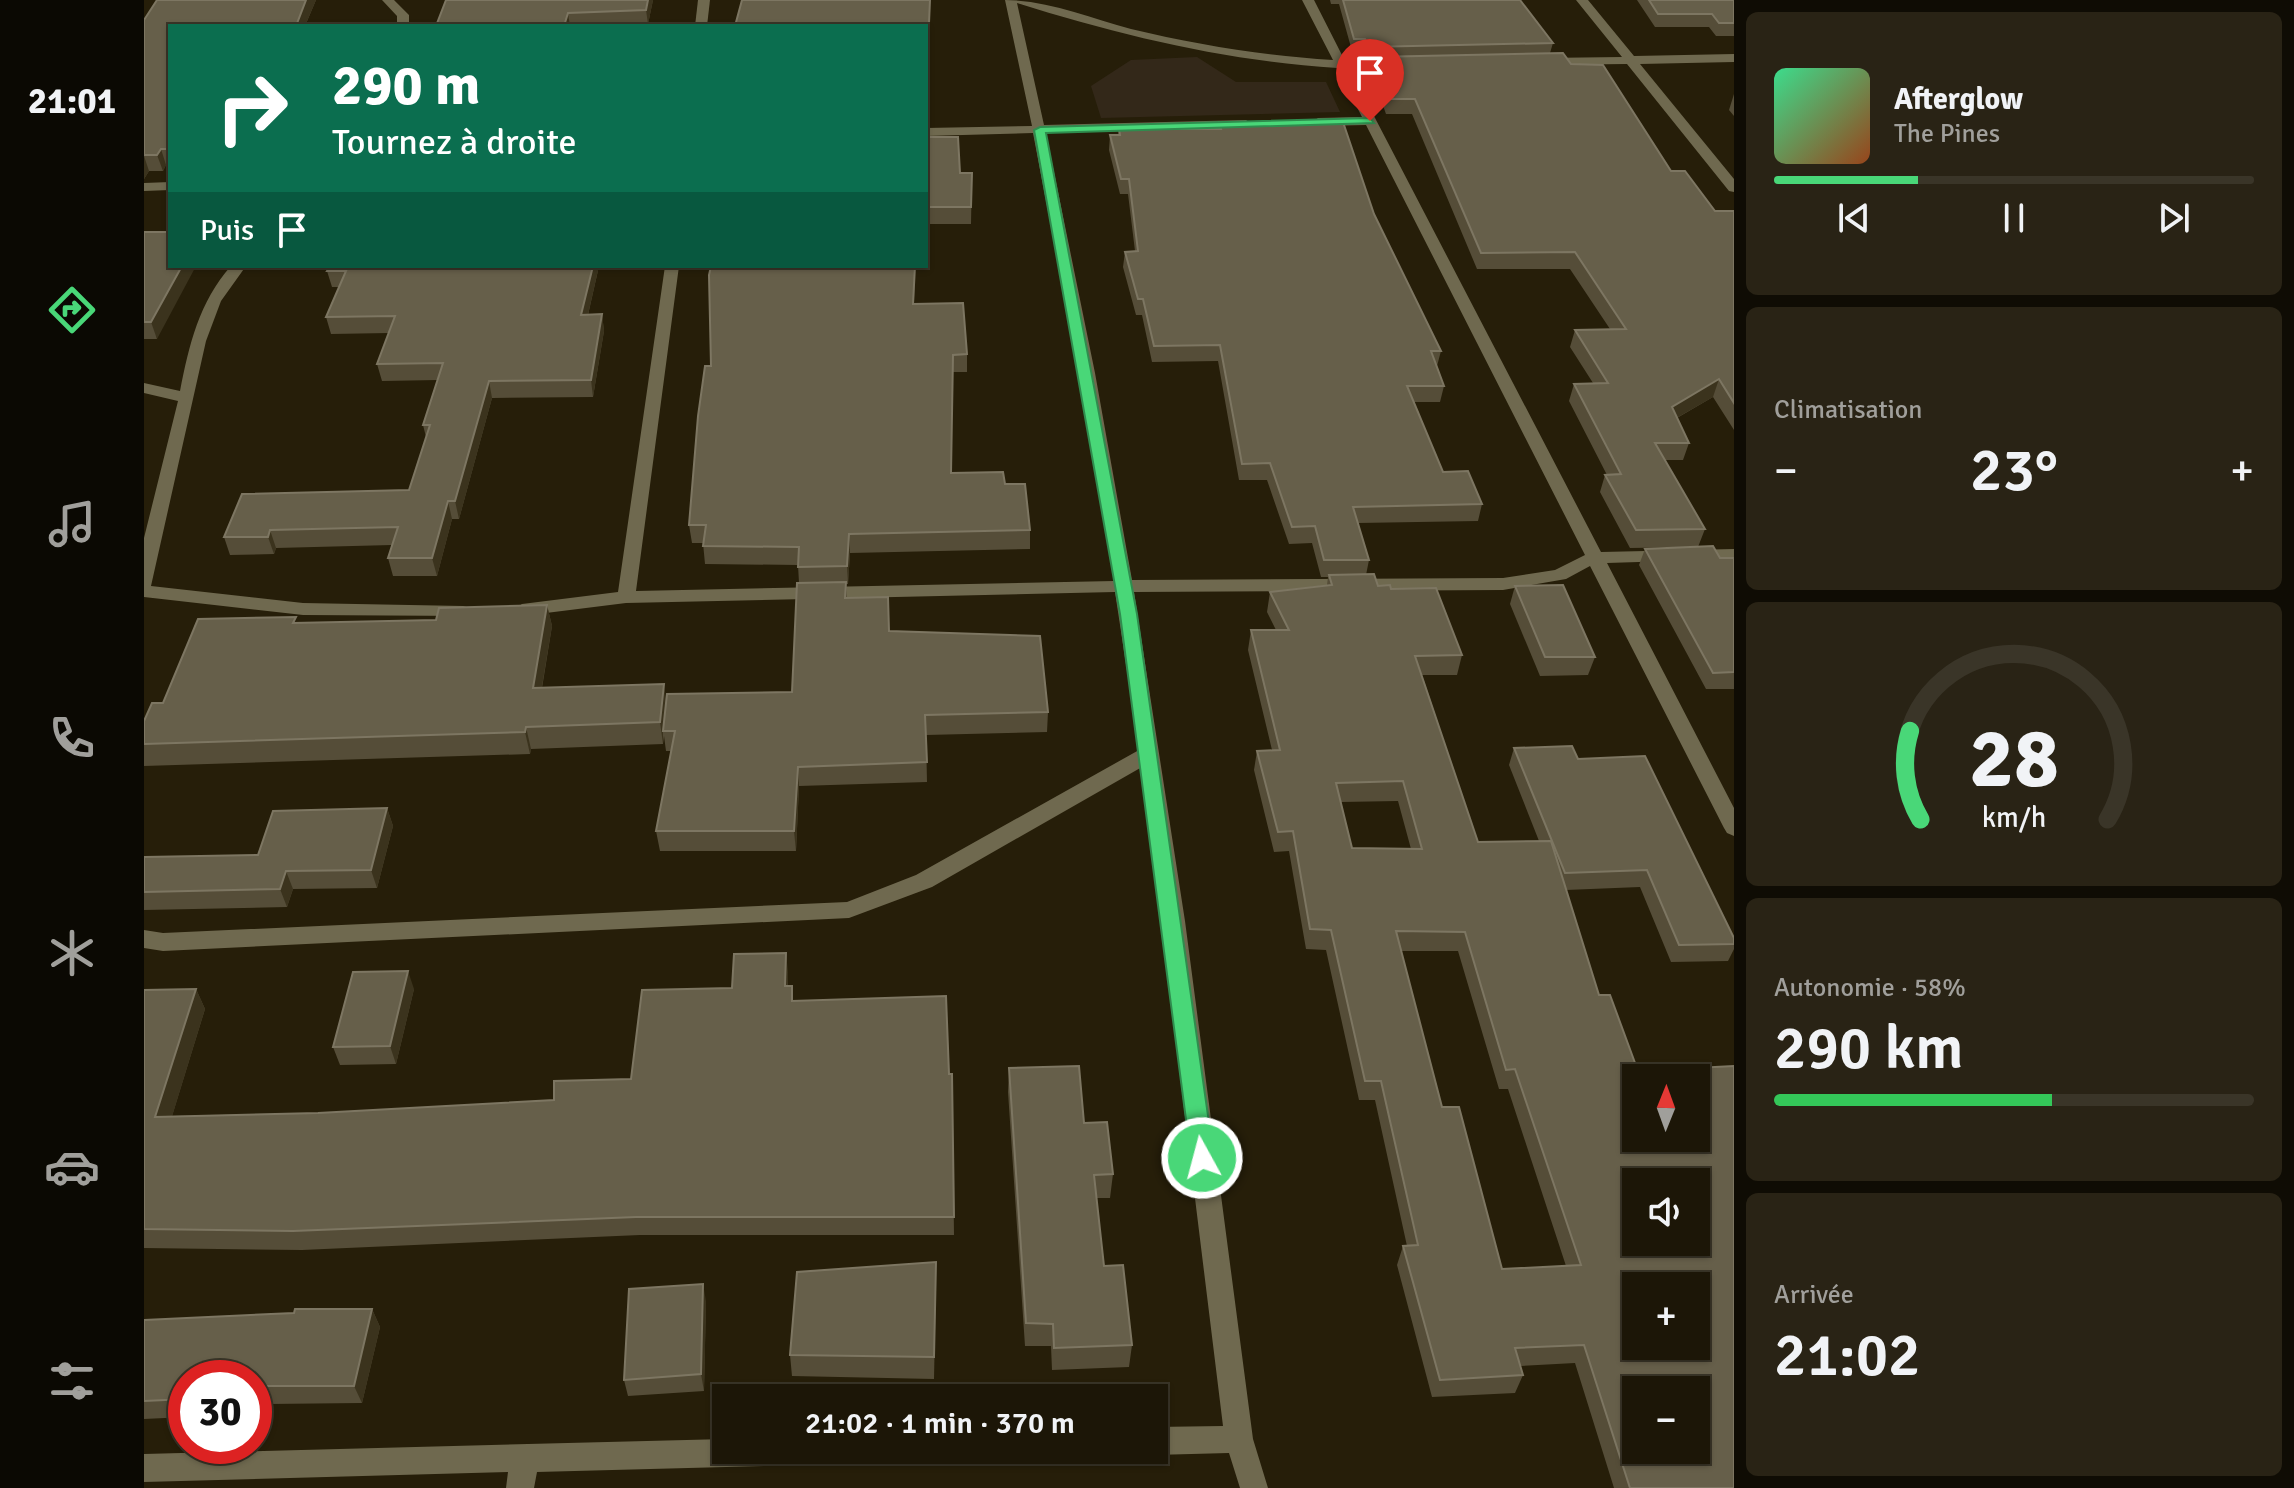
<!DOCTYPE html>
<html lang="fr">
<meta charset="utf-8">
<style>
:root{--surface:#1c1607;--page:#292315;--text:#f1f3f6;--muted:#a09f9b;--line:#3a3528;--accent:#49d778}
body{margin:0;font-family:Signika,sans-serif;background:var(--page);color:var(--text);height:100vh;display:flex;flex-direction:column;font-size:30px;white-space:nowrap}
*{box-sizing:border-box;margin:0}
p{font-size:26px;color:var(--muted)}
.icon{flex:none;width:44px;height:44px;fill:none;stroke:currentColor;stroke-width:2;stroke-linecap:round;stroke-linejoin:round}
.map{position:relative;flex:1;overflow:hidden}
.sheet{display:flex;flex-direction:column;gap:12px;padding:12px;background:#0f0c04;width:560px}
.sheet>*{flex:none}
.top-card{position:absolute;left:24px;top:24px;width:760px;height:244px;border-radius:0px;box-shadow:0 2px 6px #0004,0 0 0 2px var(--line);background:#0b6e4f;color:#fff;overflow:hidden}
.needle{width:52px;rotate:1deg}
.tools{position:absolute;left:1478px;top:1064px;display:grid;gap:16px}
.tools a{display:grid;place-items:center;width:88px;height:88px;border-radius:0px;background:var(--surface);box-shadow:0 2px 6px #0004,0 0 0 2px var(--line);font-size:40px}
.speed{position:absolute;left:24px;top:1360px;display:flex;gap:16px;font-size:40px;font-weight:700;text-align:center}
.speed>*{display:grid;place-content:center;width:104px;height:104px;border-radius:50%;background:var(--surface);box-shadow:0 2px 6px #0004,0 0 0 2px var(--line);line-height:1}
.speed .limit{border:12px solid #d22;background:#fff;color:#111}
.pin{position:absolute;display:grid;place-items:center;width:68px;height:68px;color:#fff;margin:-82px -34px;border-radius:50% 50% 50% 0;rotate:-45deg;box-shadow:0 0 8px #0007}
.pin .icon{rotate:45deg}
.me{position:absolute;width:88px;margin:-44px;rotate:353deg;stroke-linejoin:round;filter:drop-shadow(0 0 6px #0008)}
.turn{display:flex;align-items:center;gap:28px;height:168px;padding:0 32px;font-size:36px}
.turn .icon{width:104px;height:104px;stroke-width:2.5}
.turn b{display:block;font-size:56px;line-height:68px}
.then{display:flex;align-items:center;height:76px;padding:0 32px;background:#0003;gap:16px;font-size:30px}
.big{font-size:60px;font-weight:600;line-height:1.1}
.sheet .tile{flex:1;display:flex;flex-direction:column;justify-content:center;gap:12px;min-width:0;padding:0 28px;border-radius:12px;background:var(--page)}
.sheet .dial{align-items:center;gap:0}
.dial svg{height:208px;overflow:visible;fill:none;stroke:var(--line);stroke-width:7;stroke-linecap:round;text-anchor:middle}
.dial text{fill:var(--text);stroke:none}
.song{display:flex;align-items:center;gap:24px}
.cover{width:96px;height:96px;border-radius:12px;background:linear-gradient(135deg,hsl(150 70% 55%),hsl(20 70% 35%))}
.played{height:8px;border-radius:4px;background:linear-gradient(90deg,var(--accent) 30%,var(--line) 30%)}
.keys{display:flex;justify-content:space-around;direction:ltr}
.heat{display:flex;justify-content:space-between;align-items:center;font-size:44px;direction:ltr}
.charge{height:12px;border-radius:6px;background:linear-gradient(90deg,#34c759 58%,var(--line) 0)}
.trip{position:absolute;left:568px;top:1384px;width:456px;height:80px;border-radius:0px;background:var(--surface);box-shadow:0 2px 6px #0004,0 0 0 2px var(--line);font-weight:600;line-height:80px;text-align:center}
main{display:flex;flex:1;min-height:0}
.tab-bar{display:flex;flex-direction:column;width:144px;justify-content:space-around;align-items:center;background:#0b0903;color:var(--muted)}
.tab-bar .icon{width:56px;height:56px}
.tab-bar .active{color:var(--accent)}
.tab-bar b{font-size:36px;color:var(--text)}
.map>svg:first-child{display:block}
.commercial{fill:#332819}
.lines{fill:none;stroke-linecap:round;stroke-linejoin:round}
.street{fill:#6f694f;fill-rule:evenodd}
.wall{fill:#554d38;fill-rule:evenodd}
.shaded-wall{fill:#3b331d}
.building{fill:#665f4a;stroke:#7d7662;stroke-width:2;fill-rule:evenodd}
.route{fill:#49d778;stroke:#2f8c4e;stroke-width:2}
</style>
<main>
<nav class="tab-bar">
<b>21:01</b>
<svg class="icon active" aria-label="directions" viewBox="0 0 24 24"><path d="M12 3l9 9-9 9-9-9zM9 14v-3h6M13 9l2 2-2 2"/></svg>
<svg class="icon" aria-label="music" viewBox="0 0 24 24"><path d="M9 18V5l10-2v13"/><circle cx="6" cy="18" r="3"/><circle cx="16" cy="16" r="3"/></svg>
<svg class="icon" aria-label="phone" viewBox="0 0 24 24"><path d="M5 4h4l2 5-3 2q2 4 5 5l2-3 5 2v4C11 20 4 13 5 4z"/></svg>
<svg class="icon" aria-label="climate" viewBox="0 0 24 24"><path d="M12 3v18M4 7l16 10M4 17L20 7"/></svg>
<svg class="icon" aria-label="car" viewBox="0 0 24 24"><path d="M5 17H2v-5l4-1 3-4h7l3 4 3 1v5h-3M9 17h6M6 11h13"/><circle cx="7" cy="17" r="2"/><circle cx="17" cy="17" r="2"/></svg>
<svg class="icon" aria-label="filters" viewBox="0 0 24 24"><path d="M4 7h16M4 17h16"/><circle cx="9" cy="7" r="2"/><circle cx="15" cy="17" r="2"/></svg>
</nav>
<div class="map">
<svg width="1590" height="1488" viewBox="0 0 1590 1488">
<rect width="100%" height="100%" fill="#261e09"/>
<polygon class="commercial" points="1053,57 1092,82 1182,82 1196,112 957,118 947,86 987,60"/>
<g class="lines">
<g class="street">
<polygon points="238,0 250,0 265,15 265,26 253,26 253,16"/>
<polygon points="554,0 566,0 563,26 551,26"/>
<path d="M 861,0 C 904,0 946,18 987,29 C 1054,45 1121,56 1189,60 L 1158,0 L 1170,0 L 1201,61 L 1258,62 L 1258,68 L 1254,69 L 1205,68 L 1457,552 L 1590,549 L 1590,559 L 1463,563 L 1590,808 L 1590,836 L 1583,833 L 1580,828 L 1446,566 L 1422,579 L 1359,590 L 990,592 L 1041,921 L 1109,1439 L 1124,1488 L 1096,1488 L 1085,1453 L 1010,1455 L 1000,1450 L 1010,1450 L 1010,1427 L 1079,1426 L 998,767 L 788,887 L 705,918 L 19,951 L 0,948 L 0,930 L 19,933 L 703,902 L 772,875 L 995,750 L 971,592 L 482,603 L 378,616 L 369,610 L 378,604 L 474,592 L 521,266 L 535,266 L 492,591 L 970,581 L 935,373 L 889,133 L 782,136 L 782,128 L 888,126 ZM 873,3 C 978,36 1083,61 1193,68 L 1218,117 L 1174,118 L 1168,122 L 1174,126 L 1222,125 L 1441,555 L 1411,570 L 1359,578 L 988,580 L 951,373 L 902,133 L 1102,128 L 1108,124 L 1102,120 L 900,125 Z"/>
<polygon points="1432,0 1444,0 1490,56 1590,54 1590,62 1496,64 1590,179 1590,192 1585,191 1483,64 1394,65 1394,59 1398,58 1478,57"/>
<polygon points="26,182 26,190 0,191 0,183"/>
<path d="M 87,266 L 102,266 L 77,301 L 62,341 L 7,586 L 159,603 L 319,606 L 326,608 L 328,612 L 326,616 L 159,615 L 0,597 L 0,538 L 34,401 L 0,393 L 0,383 L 36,391 C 45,345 55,302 87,266 Z"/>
<polygon points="582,1439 582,1450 706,1450 702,1460 692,1464 393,1472 390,1488 362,1488 364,1472 0,1482 0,1454"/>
</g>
</g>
<g class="wall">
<polygon points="13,0 172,0 161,26 26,26 26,165 22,165 19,171 5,171 0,179 0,20"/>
<polygon points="509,0 504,24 460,26 292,26"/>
<polygon points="1186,0 1376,0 1409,43 1406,53 1427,64 1527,171 1571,211 1590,211 1590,430 1569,397 1533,418 1545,443 1539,460 1521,460 1561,529 1554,547 1486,548 1456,492 1461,475 1463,475 1425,401 1430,384 1449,383 1426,347 1431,330 1466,329 1426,269 1333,269 1268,114 1242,114 1227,72 1229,59 1222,59 1219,51 1208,51 1195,4 1187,4"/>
<polygon points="1493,0 1590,0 1590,36 1572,36 1565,27 1511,27"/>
<polygon points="1590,94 1590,116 1585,110"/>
<path d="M 1075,122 L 1230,214 L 1297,351 L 1293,366 L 1300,386 L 1296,402 L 1270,402 L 1299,472 L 1338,504 L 1334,521 L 1214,523 L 1225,560 L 1222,575 L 1234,586 L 1247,589 L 1318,655 L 1313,675 L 1278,675 L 1334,842 L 1395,841 L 1365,765 L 1370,748 L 1434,759 L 1590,938 L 1590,949 L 1584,961 L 1527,962 L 1496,887 L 1422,890 L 1590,1488 L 1470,1488 L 1431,1363 L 1376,1366 L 1379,1375 L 1371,1393 L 1288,1397 L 1253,1265 L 1259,1246 L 1263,1246 L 1231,1100 L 1215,1100 L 1182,950 L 1162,949 L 1145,851 L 1130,852 L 1110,770 L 1113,751 L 1128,750 L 1104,650 L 1107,630 L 1132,630 L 1123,612 L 1126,592 L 1183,585 L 1184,577 L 1177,577 L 1168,543 L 1145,544 L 1123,480 L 1095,480 L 1074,361 L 1008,362 L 998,315 L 992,315 L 979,267 L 981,252 L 991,251 L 984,194 L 976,194 L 965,150 L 966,135 L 974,135 L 975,129 L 1074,129 ZM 1254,801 L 1267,849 L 1208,848 L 1197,802 ZM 1257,951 L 1314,951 L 1355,1089 L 1364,1089 L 1422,1266 L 1358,1269 L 1298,1107 Z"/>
<polygon points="782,137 816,173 828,173 827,224 782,224"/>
<polygon points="0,232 13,339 0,339"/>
<polygon points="455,266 444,315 458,314 460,331 449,397 348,398 315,519 308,519 293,576 249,576 244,558 248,545 132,548 130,554 86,555 80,537 265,490 282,437 279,425 294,380 238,381 233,364 245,333 187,334 182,317 195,287 188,287 183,271"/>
<polygon points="567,266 771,266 770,304 823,354 823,372 809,372 807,473 861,484 886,530 886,549 706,553 704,584 702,584 703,598 745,631 904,712 903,732 782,735 783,782 655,786 652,851 516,851 512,831 527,751 522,751 520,736 519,744 387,749 386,754 0,766 0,721 19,703 153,623 292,620 403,605 408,626 398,688 522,700 648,692 655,583 654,565 561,564 559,543 548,543 545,525 567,366"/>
<polygon points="1501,549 1576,558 1590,558 1590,689 1562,689 1495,565"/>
<polygon points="1371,586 1451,657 1444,675 1396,676 1366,604"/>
<polygon points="243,808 249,826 233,888 149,889 143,907 0,910 0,857 114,855"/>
<polygon points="642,953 644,986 649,1000 805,1074 808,1074 810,1235 496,1235 158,1250 0,1248 0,990 52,989 61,1009 28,1116 174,1113 410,1100 487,1079 588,988"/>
<polygon points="270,989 252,1064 196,1065 189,1047"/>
<polygon points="865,1068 940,1123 969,1174 966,1198 952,1198 960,1266 988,1345 985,1367 908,1370 907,1346 881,1346 864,1092"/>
<polygon points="792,1285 790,1379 648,1376 646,1355"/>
<polygon points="562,1301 560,1391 484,1396 480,1380"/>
<polygon points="228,1309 236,1327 218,1403 124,1404 122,1413 110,1414 110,1378 42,1378 42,1417 0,1419 0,1320"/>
</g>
<g class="shaded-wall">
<polygon points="162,0 172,0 161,26 152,26"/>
<polygon points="504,0 509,0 504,24 502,10"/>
<polygon points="424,13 426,26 420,26"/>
<polygon points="17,149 22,165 19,171 13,155"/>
<polygon points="0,156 5,171 0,179"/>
<polygon points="38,266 52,266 13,339 7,322"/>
<polygon points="449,266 455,266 440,332 437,315"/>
<polygon points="458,314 460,331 449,397 447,380"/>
<polygon points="1575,379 1569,397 1522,424 1528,407"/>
<polygon points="345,381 348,398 315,519 311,501"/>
<polygon points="304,501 308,519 293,576 288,558"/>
<polygon points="126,530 132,548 130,554 124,537"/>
<polygon points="705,534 706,553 704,584 703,566"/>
<polygon points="403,605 408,626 394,710 389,688"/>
<polygon points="520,684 523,706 519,731 519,744 516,722"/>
<polygon points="382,727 387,749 386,754 381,732"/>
<polygon points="654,767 655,786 652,851 650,831"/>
<polygon points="243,808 249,826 233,888 227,870"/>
<polygon points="142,871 149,889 143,907 136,889"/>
<polygon points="642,953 644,972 643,1006 641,986"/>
<polygon points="264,971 270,989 252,1064 246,1046"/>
<polygon points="52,989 61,1009 22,1136 11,1117"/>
<polygon points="559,1284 562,1301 560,1391 557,1374"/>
<polygon points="228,1309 236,1327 218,1403 210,1386"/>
<polygon points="114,1386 124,1404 122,1413 112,1395"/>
</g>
<g class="building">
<polygon points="13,0 162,0 152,26 26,26 26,149 17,149 13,155 0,155 0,20"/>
<polygon points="302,0 504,0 502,10 424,13 420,26 292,26"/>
<polygon points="598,0 786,0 783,69 782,69 782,26 591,26"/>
<polygon points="1199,0 1376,0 1409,43 1224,47 1221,39 1210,39"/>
<polygon points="1505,0 1590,0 1590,23 1575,23 1568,14 1514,14"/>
<polygon points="1419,53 1427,64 1459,65 1527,171 1541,171 1571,211 1590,211 1590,403 1575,379 1528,407 1545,443 1511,443 1561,529 1492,530 1461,475 1477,474 1430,384 1464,383 1431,330 1482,329 1431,252 1337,253 1271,99 1245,99 1229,57"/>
<polygon points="1075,122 1199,122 1230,214 1297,351 1287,351 1300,386 1263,386 1299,472 1324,471 1338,504 1209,507 1225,560 1180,560 1171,526 1148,527 1126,463 1098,464 1076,345 1010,346 999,299 994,299 981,252 994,251 985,179 977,179 966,135 976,135 975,129 1077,129"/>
<polygon points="782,137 814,137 816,173 828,173 827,207 782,207"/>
<polygon points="0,232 26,232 26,266 38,266 7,322 0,322"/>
<polygon points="186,266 449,266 437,315 458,314 447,380 345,381 311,501 304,501 288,558 244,558 254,527 126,530 124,537 80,537 98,494 265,490 286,425 279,425 299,363 233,364 251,316 182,317 202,271 183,271"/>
<polygon points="567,266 771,266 769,304 819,303 823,354 809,355 807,473 859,472 861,484 881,484 886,530 705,534 703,566 654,567 655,547 559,546 562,525 545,525 554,416 561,366 567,366 565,275"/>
<polygon points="1569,546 1576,558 1590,558 1590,672 1569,673 1501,549"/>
<path d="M 1230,574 L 1234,586 L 1246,585 L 1247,589 L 1292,588 L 1318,655 L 1271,656 L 1334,842 L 1407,841 L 1455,995 L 1466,995 L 1494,1071 L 1590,1066 L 1590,1488 L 1486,1488 L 1440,1345 L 1371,1348 L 1379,1375 L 1296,1380 L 1259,1246 L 1274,1245 L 1237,1081 L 1221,1081 L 1187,930 L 1166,929 L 1149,831 L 1134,832 L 1113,751 L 1136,750 L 1107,630 L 1145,630 L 1126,592 L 1188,585 L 1185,575 ZM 1259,781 L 1278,849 L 1208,848 L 1192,783 ZM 1252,931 L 1321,932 L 1362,1070 L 1371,1069 L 1437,1265 L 1358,1269 L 1315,1107 L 1298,1107 ZM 1492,1078 L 1552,1078 L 1552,1138 L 1492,1138 ZM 1492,1182 L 1552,1182 L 1552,1242 L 1492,1242 ZM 1492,1286 L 1552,1286 L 1552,1346 L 1492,1346 ZM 1492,1390 L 1552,1390 L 1552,1450 L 1492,1450 Z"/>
<polygon points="702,582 701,598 744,597 745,631 896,636 904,712 781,715 783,762 654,767 650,831 512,831 531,731 519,731 523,694 648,692 653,583"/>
<polygon points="1419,585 1451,657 1401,657 1371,586"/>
<polygon points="403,605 389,688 520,684 516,722 382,727 381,732 0,744 0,721 8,703 19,703 54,619 152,617 149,623 292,620 295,608"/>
<polygon points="1428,746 1434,759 1501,756 1590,938 1590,944 1535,945 1503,870 1421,873 1370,748"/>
<polygon points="243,808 227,870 142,871 136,889 0,892 0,857 114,855 129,811"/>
<polygon points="642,953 641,986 648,986 648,1001 802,996 805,1074 808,1074 810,1217 492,1217 149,1231 0,1229 0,990 52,989 11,1117 174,1113 410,1100 410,1081 487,1079 498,990 588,988 590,954"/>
<polygon points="264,971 246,1046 189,1047 209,972"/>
<polygon points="935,1066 940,1123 963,1122 969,1174 950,1175 960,1266 979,1265 988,1345 910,1348 909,1324 882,1323 865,1068"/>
<polygon points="792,1262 790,1357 646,1355 653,1272"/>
<polygon points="559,1284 557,1374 480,1380 485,1289"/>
<polygon points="151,1309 228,1309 210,1386 114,1386 112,1395 110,1396 110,1378 42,1378 42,1399 0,1401 0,1320 150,1313"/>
</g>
<polygon class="route" points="1226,118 1230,123 902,133 993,614 1070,1158 1066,1165 1058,1168 1050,1165 1047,1158 976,614 890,130 896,127"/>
</svg>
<div class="tools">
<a><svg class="needle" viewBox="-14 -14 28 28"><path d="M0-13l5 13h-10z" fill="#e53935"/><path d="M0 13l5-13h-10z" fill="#a09f9b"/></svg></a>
<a><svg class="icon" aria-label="sound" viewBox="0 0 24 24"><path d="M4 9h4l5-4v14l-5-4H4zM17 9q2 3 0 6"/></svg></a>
<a>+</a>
<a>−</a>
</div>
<div class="speed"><div class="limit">30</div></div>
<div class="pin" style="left:1226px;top:121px;background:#d93025"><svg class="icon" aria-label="arrive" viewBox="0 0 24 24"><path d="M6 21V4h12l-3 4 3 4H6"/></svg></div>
<svg class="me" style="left:1058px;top:1158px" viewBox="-20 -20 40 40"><circle r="17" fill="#49d778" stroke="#fff" stroke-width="3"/><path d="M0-11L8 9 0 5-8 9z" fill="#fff"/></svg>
<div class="trip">21:02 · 1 min · 370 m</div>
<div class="top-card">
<div class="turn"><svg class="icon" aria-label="right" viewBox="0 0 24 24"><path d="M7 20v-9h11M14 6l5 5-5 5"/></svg><div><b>290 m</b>Tournez à droite</div></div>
<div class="then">Puis<svg class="icon" aria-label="arrive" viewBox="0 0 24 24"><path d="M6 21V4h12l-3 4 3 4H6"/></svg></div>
</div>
</div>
<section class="sheet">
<div class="tile">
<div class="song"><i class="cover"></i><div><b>Afterglow</b><p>The Pines</p></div></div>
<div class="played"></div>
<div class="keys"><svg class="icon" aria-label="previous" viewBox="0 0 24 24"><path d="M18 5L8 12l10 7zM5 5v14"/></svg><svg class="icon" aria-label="pause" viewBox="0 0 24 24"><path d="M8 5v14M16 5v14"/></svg><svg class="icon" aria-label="next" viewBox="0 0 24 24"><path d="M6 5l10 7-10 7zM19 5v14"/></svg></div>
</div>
<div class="tile"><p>Climatisation</p>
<div class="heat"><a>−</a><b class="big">23°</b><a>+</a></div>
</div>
<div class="tile dial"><svg viewBox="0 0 100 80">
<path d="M14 69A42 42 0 1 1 86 69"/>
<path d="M14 69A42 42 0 0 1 10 35" stroke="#49d778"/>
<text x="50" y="56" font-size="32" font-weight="700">28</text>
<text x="50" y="72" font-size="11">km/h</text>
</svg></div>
<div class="tile"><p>Autonomie · 58%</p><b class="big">290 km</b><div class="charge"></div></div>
<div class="tile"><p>Arrivée</p><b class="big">21:02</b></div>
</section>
</main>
